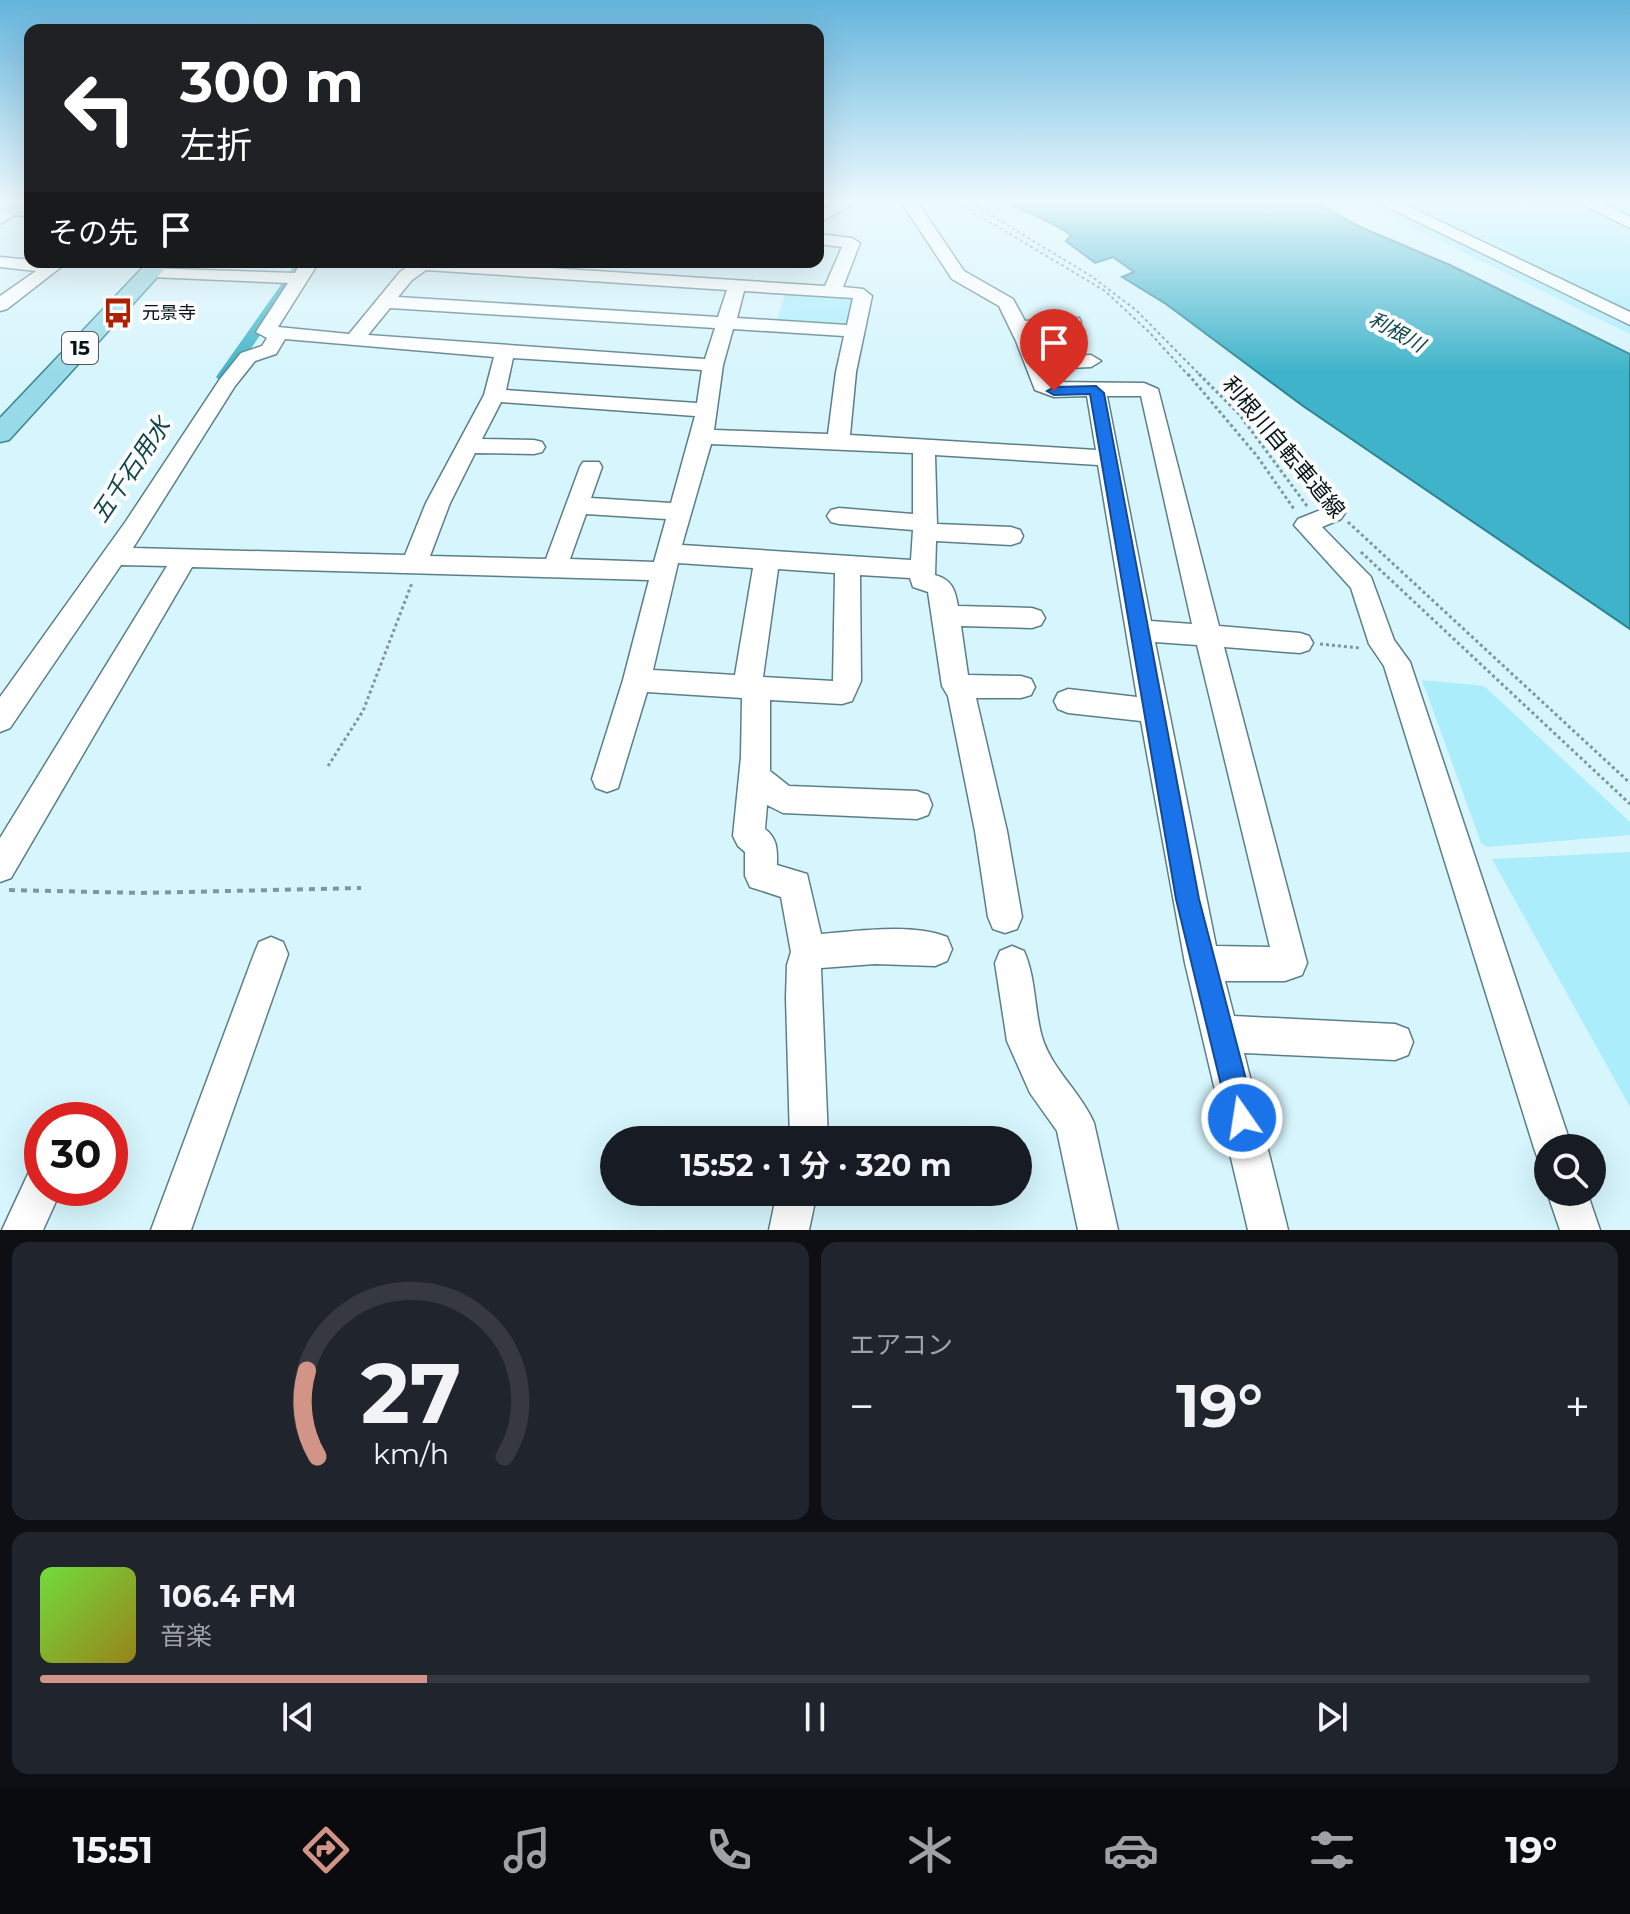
<!DOCTYPE html>
<html lang="ja">
<meta charset="utf-8">
<style>
:root{--surface:#171b24;--page:#20242c;--text:#f1f3f6;--muted:#9ea1a6;--line:#363941;--accent:#d39488}
body{margin:0;font-family:Montserrat,"Noto Sans JP",sans-serif;background:var(--page);color:var(--text);height:100vh;display:flex;flex-direction:column;font-size:30px;white-space:nowrap}
*{box-sizing:border-box;margin:0}
p{font-size:26px;color:var(--muted)}
.icon{flex:none;width:44px;height:44px;fill:none;stroke:currentColor;stroke-width:2;stroke-linecap:round;stroke-linejoin:round}
.map{position:relative;height:1230px;overflow:hidden}
.sheet{display:flex;flex-direction:column;gap:12px;padding:12px;background:#0d0f14;flex:1}
.sheet>*{flex:none}
.hud{position:absolute;left:24px;top:24px;width:800px;height:244px;border-radius:16px;box-shadow:0 8px 32px #0002;background:#202124;color:#fff;overflow:hidden}
.fabs{position:absolute;left:1534px;top:1134px;display:grid;gap:16px}
.fabs a{display:grid;place-items:center;width:72px;height:72px;border-radius:50%;background:var(--surface);box-shadow:0 8px 32px #0002;font-size:40px}
.speed{position:absolute;left:24px;top:1102px;display:flex;gap:16px;font-size:40px;font-weight:700;text-align:center}
.speed>*{display:grid;place-content:center;width:104px;height:104px;border-radius:50%;background:var(--surface);box-shadow:0 8px 32px #0002;line-height:1}
.speed .limit{border:12px solid #d22;background:#fff;color:#111}
.pin{position:absolute;display:grid;place-items:center;width:68px;height:68px;color:#fff;margin:-82px -34px;border-radius:50% 50% 50% 0;rotate:-45deg;box-shadow:0 0 8px #0007}
.pin .icon{rotate:45deg}
.me{position:absolute;width:88px;margin:-44px;rotate:347deg;stroke-linejoin:round;filter:drop-shadow(0 0 6px #0008)}
.turn{display:flex;align-items:center;gap:28px;height:168px;padding:0 24px;font-size:36px}
.turn .icon{width:104px;height:104px;stroke-width:2.5}
.turn b{display:block;font-size:56px;line-height:68px}
.then{display:flex;align-items:center;height:76px;padding:0 24px;background:#0003;gap:16px;font-size:30px}
.big{font-size:60px;font-weight:700;line-height:1.1}
.sheet .tile{flex:1;display:flex;flex-direction:column;justify-content:center;gap:12px;min-width:0;padding:0 28px;border-radius:16px;background:var(--page)}
.sheet .dial{align-items:center;gap:0}
.dial svg{height:208px;overflow:visible;fill:none;stroke:var(--line);stroke-width:7;stroke-linecap:round;text-anchor:middle}
.dial text{fill:var(--text);stroke:none}
.song{display:flex;align-items:center;gap:24px}
.cover{width:96px;height:96px;border-radius:12px;background:linear-gradient(135deg,hsl(100 70% 55%),hsl(50 70% 35%))}
.played{height:8px;border-radius:4px;background:linear-gradient(90deg,var(--accent) 25%,var(--line) 25%)}
.keys{display:flex;justify-content:space-around;direction:ltr}
.heat{display:flex;justify-content:space-between;align-items:center;font-size:44px;direction:ltr}
.sheet .tiles{flex:1;display:grid;gap:12px;grid-template-columns:1fr 1fr}
.tile:last-child{grid-column:span 2}
.trip{position:absolute;left:600px;top:1126px;width:432px;height:80px;border-radius:40px;background:var(--surface);box-shadow:0 8px 32px #0002;font-weight:700;line-height:80px;text-align:center}
.menu{display:flex;height:128px;justify-content:space-around;align-items:center;background:#090b0e;color:var(--muted)}
.menu .icon{width:56px;height:56px}
.menu .current{color:var(--accent)}
.menu b{font-size:36px;color:var(--text)}
.map>svg:first-child{display:block}
.green{fill:#acedfb}
.water{fill:#3fb3c9;stroke:#2e8393;stroke-width:2}
.lines{fill:none;stroke-linecap:round;stroke-linejoin:round}
.canal{fill:#3fb3c9;fill-rule:evenodd}
.minor-casing{stroke:#5b7f86;stroke-width:3}
.major-casing{stroke:#388594;stroke-width:3}
.path-far2{stroke:#7f969c;stroke-width:2;stroke-dasharray:3 3;stroke-linecap:butt}
.path-far1{stroke:#7f969c;stroke-width:3;stroke-dasharray:3 3;stroke-linecap:butt}
.path{stroke:#7f969c;stroke-width:4;stroke-dasharray:6 6;stroke-linecap:butt}
.minor{fill:#fff;fill-rule:evenodd}
.major{fill:#98dae8;fill-rule:evenodd}
.route{fill:#1a73e8;stroke:#114b97;stroke-width:2}
.labels{text-anchor:middle;stroke-width:8;stroke-linejoin:round;paint-order:stroke}
.far-poi-label{font-size:18px;fill:#051316;stroke:#fcfcfc;text-anchor:start}
.far-water-label{font-size:20px;font-style:italic;fill:#10444d;stroke:#fcfcfc}
.shield{fill:#fcfcfc;stroke:#4f595b;stroke-width:2}
.shield-label{font-size:20px;font-weight:bold;fill:#051316}
.street-label{font-size:22px;fill:#051316;stroke:#fcfcfc}
.water-label{font-size:24px;font-style:italic;fill:#10444d;stroke:#fcfcfc}
</style>
<div class="map">
<svg width="1630" height="1230" viewBox="0 0 1630 1230">
<rect width="100%" height="100%" fill="#d6f5fc"/>
<g class="green">
<polygon points="1356,200 1613,200 1630,208 1630,334"/>
<polygon points="786,291 857,298 852,326 776,323"/>
<polygon points="1422,680 1484,686 1630,822 1630,835 1487,847 1481,843"/>
<polygon points="1630,852 1630,1107 1492,859"/>
</g>
<path class="water" d="M 996,200 L 1311,200 L 1358,226 L 1450,265 L 1630,354 L 1630,629 L 1303,406 L 1166,304 L 1122,277 L 1134,272 L 1113,257 L 1095,263 L 1066,241 L 1071,235 C 1046,218 1023,210 996,200 Z"/>
<g class="lines">
<polygon class="canal" points="297,262 311,262 229,380 219,380 216,377"/>
<g class="minor-casing">
<g id="minor">
<polygon points="839,200 859,200 818,224 818,212"/>
<path d="M 900,200 L 916,200 L 964,271 L 1013,299 L 1025,321 L 1079,318 L 1081,322 L 1079,326 L 1031,332 L 1041,357 L 1091,355 L 1101,361 L 1091,367 L 1046,369 L 1051,382 L 1144,383 L 1158,389 L 1219,626 L 1300,633 L 1309,636 L 1313,643 L 1309,650 L 1300,653 L 1224,647 L 1307,963 L 1302,975 L 1285,981 L 1225,981 L 1234,1016 L 1395,1024 L 1408,1029 L 1413,1042 L 1408,1055 L 1395,1060 L 1244,1053 L 1288,1230 L 1248,1230 L 1185,963 L 1141,721 L 1068,713 L 1058,709 L 1054,701 L 1058,693 L 1068,689 L 1137,697 L 1098,465 L 935,455 L 937,524 L 1011,527 L 1020,530 L 1023,536 L 1020,542 L 1011,545 L 936,541 L 935,575 C 952,580 955,589 958,606 L 1032,608 L 1041,611 L 1045,618 L 1041,625 L 1032,628 L 961,626 L 968,675 L 1021,676 L 1031,679 L 1035,687 L 1031,695 L 1021,698 L 976,698 L 1007,831 L 1022,917 L 1017,929 L 1005,933 L 993,929 L 988,917 L 975,831 L 948,696 L 942,686 L 928,592 L 913,587 L 910,578 L 860,575 L 861,681 L 852,701 L 842,704 L 770,700 L 770,771 L 789,786 L 917,791 L 928,795 L 932,805 L 928,815 L 917,819 L 783,813 L 767,805 L 765,829 C 778,839 777,850 777,865 L 807,874 L 821,934 C 858,931 913,923 947,937 L 952,949 L 947,961 L 935,966 L 875,964 L 821,968 L 828,1140 L 790,1140 L 786,998 L 787,965 L 791,952 L 781,897 L 750,887 L 745,876 L 745,852 L 738,846 L 733,836 L 741,757 L 742,698 L 647,692 L 618,788 L 607,792 L 596,788 L 592,779 L 623,680 L 649,580 L 192,567 L 11,878 L 0,882 L 0,838 L 167,566 L 121,565 L 10,728 L 0,732 L 0,697 L 126,521 L 220,379 L 241,353 L 262,346 L 267,338 L 256,332 L 288,283 L 151,277 L 142,272 L 145,268 L 295,273 L 301,262 L 319,262 L 278,327 L 349,334 L 400,272 L 415,262 L 457,262 L 825,286 L 842,247 L 818,244 L 818,234 L 852,238 L 860,243 L 843,287 L 863,289 L 872,296 L 856,372 L 850,435 L 1096,450 L 1087,396 L 1054,397 L 1035,390 L 1016,341 L 999,306 L 952,279 ZM 426,270 L 727,290 L 718,317 L 398,297 L 412,280 ZM 744,291 L 853,298 L 847,325 L 737,318 ZM 390,308 L 715,328 L 705,359 L 368,335 ZM 733,329 L 844,336 L 836,372 L 828,434 L 714,430 L 723,365 ZM 285,339 L 494,357 L 484,395 L 426,503 L 405,555 L 133,548 L 235,386 L 255,361 L 276,354 ZM 513,358 L 702,370 L 697,403 L 506,390 ZM 1107,396 L 1141,396 L 1192,624 L 1151,621 ZM 501,402 L 695,416 L 671,503 L 591,498 L 602,467 L 599,462 L 583,462 L 580,467 L 546,559 L 430,556 L 450,503 L 475,453 L 534,454 L 542,452 L 545,447 L 542,442 L 534,440 L 482,439 ZM 711,444 L 913,453 L 913,514 L 839,508 L 831,510 L 827,516 L 831,522 L 839,524 L 913,530 L 911,560 L 682,545 ZM 586,514 L 666,519 L 654,562 L 570,559 ZM 678,563 L 753,568 L 735,675 L 653,670 ZM 778,569 L 835,573 L 833,681 L 763,677 ZM 1155,642 L 1197,645 L 1270,947 L 1216,946 Z"/>
<polygon points="1373,200 1395,200 1630,312 1630,325"/>
<polygon points="1573,200 1595,200 1630,217 1630,228"/>
<polygon points="14,204 20,206 20,212 0,224 0,211"/>
<polygon points="0,257 53,262 61,267 7,309 0,311 0,296 36,271 0,267"/>
<polygon points="1333,505 1341,507 1345,513 1341,519 1322,527 1371,577 1394,640 1410,662 1572,1148 1548,1148 1548,1165 1539,1162 1534,1148 1384,666 1369,644 1351,588 1294,525 1298,519"/>
<polygon points="271,937 283,942 288,954 191,1230 151,1230 254,954 259,942"/>
<path d="M 1012,946 L 1024,951 C 1036,978 1034,1009 1042,1037 C 1052,1070 1081,1092 1094,1123 L 1118,1230 L 1078,1230 L 1057,1131 L 1030,1093 L 1007,1041 L 995,963 L 1000,951 Z"/>
<polygon points="42,1168 42,1188 62,1188 43,1230 2,1230 28,1174"/>
<polygon points="1548,1190 1548,1192 1587,1192 1600,1230 1560,1230 1547,1192"/>
<polygon points="777,1192 817,1192 809,1230 769,1230"/>
</g>
</g>
<g class="major-casing">
<g id="major">
<polygon points="0,201 30,205 30,217 0,213"/>
<polygon points="148,262 171,262 9,440 0,442 0,418"/>
</g>
</g>
<g class="path-far2">
<polyline points="953,200 1105,291 1149,332 1189,376"/>
<polyline points="966,200 1091,276 1136,310 1201,376"/>
</g>
<g class="path-far1">
<polyline points="1188,374 1257,456 1294,509"/>
<polyline points="1199,374 1239,414 1307,506"/>
<polyline points="1348,522 1630,783"/>
<polyline points="1361,552 1630,804"/>
<polyline points="1320,644 1360,648"/>
<polyline points="328,766 363,711 412,583"/>
</g>
<polyline class="path" points="9,890 141,893 361,888"/>
<use href="#minor" class="minor"/>
<use href="#major" class="major"/>
</g>
<linearGradient id="sky" x2="0" y2="1"><stop stop-color="#64b4dc"/><stop offset="0.54" stop-color="#edfafe"/><stop offset="1" stop-color="#edfafe" stop-opacity="0"/></linearGradient>
<rect width="1630" height="373" fill="url(#sky)"/>
<polygon class="route" points="1096,386 1104,393 1199,899 1256,1118 1252,1128 1242,1132 1233,1128 1229,1118 1176,899 1090,394 1054,395 1047,391 1054,387"/>
<defs>
<g id="bus-bare" transform="scale(2.4)"><path d="M-5-6H5V4H4V6H2V4H-2V6H-4V4H-5ZM-3.5-4V0h7V-4ZM-3.5 1.2v1.5H-2V1.2ZM2 1.2v1.5H3.5V1.2Z" fill="#ae2002" stroke="#fcfcfc" stroke-width="2.5" paint-order="stroke"/></g>
</defs>
<g fill-rule="evenodd">
<use href="#bus-bare" x="118" y="313"/>
</g>
<g class="labels">
<g class="far-poi-label">
<text x="142" y="319">元景寺</text>
</g>
<g class="far-water-label">
<text transform="translate(1397 332) rotate(29)" y="7">利根川</text>
</g>
<rect class="shield" x="62" y="332" width="36" height="32" rx="6"/>
<g class="shield-label">
<text x="80" y="355">15</text>
</g>
<g class="street-label">
<text transform="translate(1284 447) rotate(50)" y="8">利根川自転車道線</text>
</g>
<g class="water-label">
<text transform="translate(131 470) rotate(-56)" y="8">五千石用水</text>
</g>
</g>
</svg>
<div class="fabs">
<a><svg class="icon" aria-label="search" viewBox="0 0 24 24"><circle cx="10" cy="10" r="6"/><path d="M15 15l6 6"/></svg></a>
</div>
<div class="speed"><div class="limit">30</div></div>
<div class="pin" style="left:1054px;top:391px;background:#d93025"><svg class="icon" aria-label="arrive" viewBox="0 0 24 24"><path d="M6 21V4h12l-3 4 3 4H6"/></svg></div>
<svg class="me" style="left:1242px;top:1118px" viewBox="-20 -20 40 40"><circle r="17" fill="#1a73e8" stroke="#fff" stroke-width="3"/><path d="M0-11L8 9 0 5-8 9z" fill="#fff"/></svg>
<div class="trip">15:52 · 1 分 · 320 m</div>
<div class="hud">
<div class="turn"><svg class="icon" aria-label="left" viewBox="0 0 24 24"><path d="M17 20v-9H6M10 6l-5 5 5 5"/></svg><div><b>300 m</b>左折</div></div>
<div class="then">その先<svg class="icon" aria-label="arrive" viewBox="0 0 24 24"><path d="M6 21V4h12l-3 4 3 4H6"/></svg></div>
</div>
</div>
<section class="sheet">
<div class="tiles">
<div class="tile dial"><svg viewBox="0 0 100 80">
<path d="M14 69A42 42 0 1 1 86 69"/>
<path d="M14 69A42 42 0 0 1 10 36" stroke="#d39488"/>
<text x="50" y="56" font-size="32" font-weight="700">27</text>
<text x="50" y="72" font-size="11">km/h</text>
</svg></div>
<div class="tile"><p>エアコン</p>
<div class="heat"><a>−</a><b class="big">19°</b><a>+</a></div>
</div>
<div class="tile">
<div class="song"><i class="cover"></i><div><b>106.4 FM</b><p>音楽</p></div></div>
<div class="played"></div>
<div class="keys"><svg class="icon" aria-label="previous" viewBox="0 0 24 24"><path d="M18 5L8 12l10 7zM5 5v14"/></svg><svg class="icon" aria-label="pause" viewBox="0 0 24 24"><path d="M8 5v14M16 5v14"/></svg><svg class="icon" aria-label="next" viewBox="0 0 24 24"><path d="M6 5l10 7-10 7zM19 5v14"/></svg></div>
</div>
</div>
</section>
<nav class="menu">
<b>15:51</b>
<svg class="icon current" aria-label="directions" viewBox="0 0 24 24"><path d="M12 3l9 9-9 9-9-9zM9 14v-3h6M13 9l2 2-2 2"/></svg>
<svg class="icon" aria-label="music" viewBox="0 0 24 24"><path d="M9 18V5l10-2v13"/><circle cx="6" cy="18" r="3"/><circle cx="16" cy="16" r="3"/></svg>
<svg class="icon" aria-label="phone" viewBox="0 0 24 24"><path d="M5 4h4l2 5-3 2q2 4 5 5l2-3 5 2v4C11 20 4 13 5 4z"/></svg>
<svg class="icon" aria-label="climate" viewBox="0 0 24 24"><path d="M12 3v18M4 7l16 10M4 17L20 7"/></svg>
<svg class="icon" aria-label="car" viewBox="0 0 24 24"><path d="M5 17H2v-5l4-1 3-4h7l3 4 3 1v5h-3M9 17h6M6 11h13"/><circle cx="7" cy="17" r="2"/><circle cx="17" cy="17" r="2"/></svg>
<svg class="icon" aria-label="filters" viewBox="0 0 24 24"><path d="M4 7h16M4 17h16"/><circle cx="9" cy="7" r="2"/><circle cx="15" cy="17" r="2"/></svg>
<b>19°</b>
</nav>
